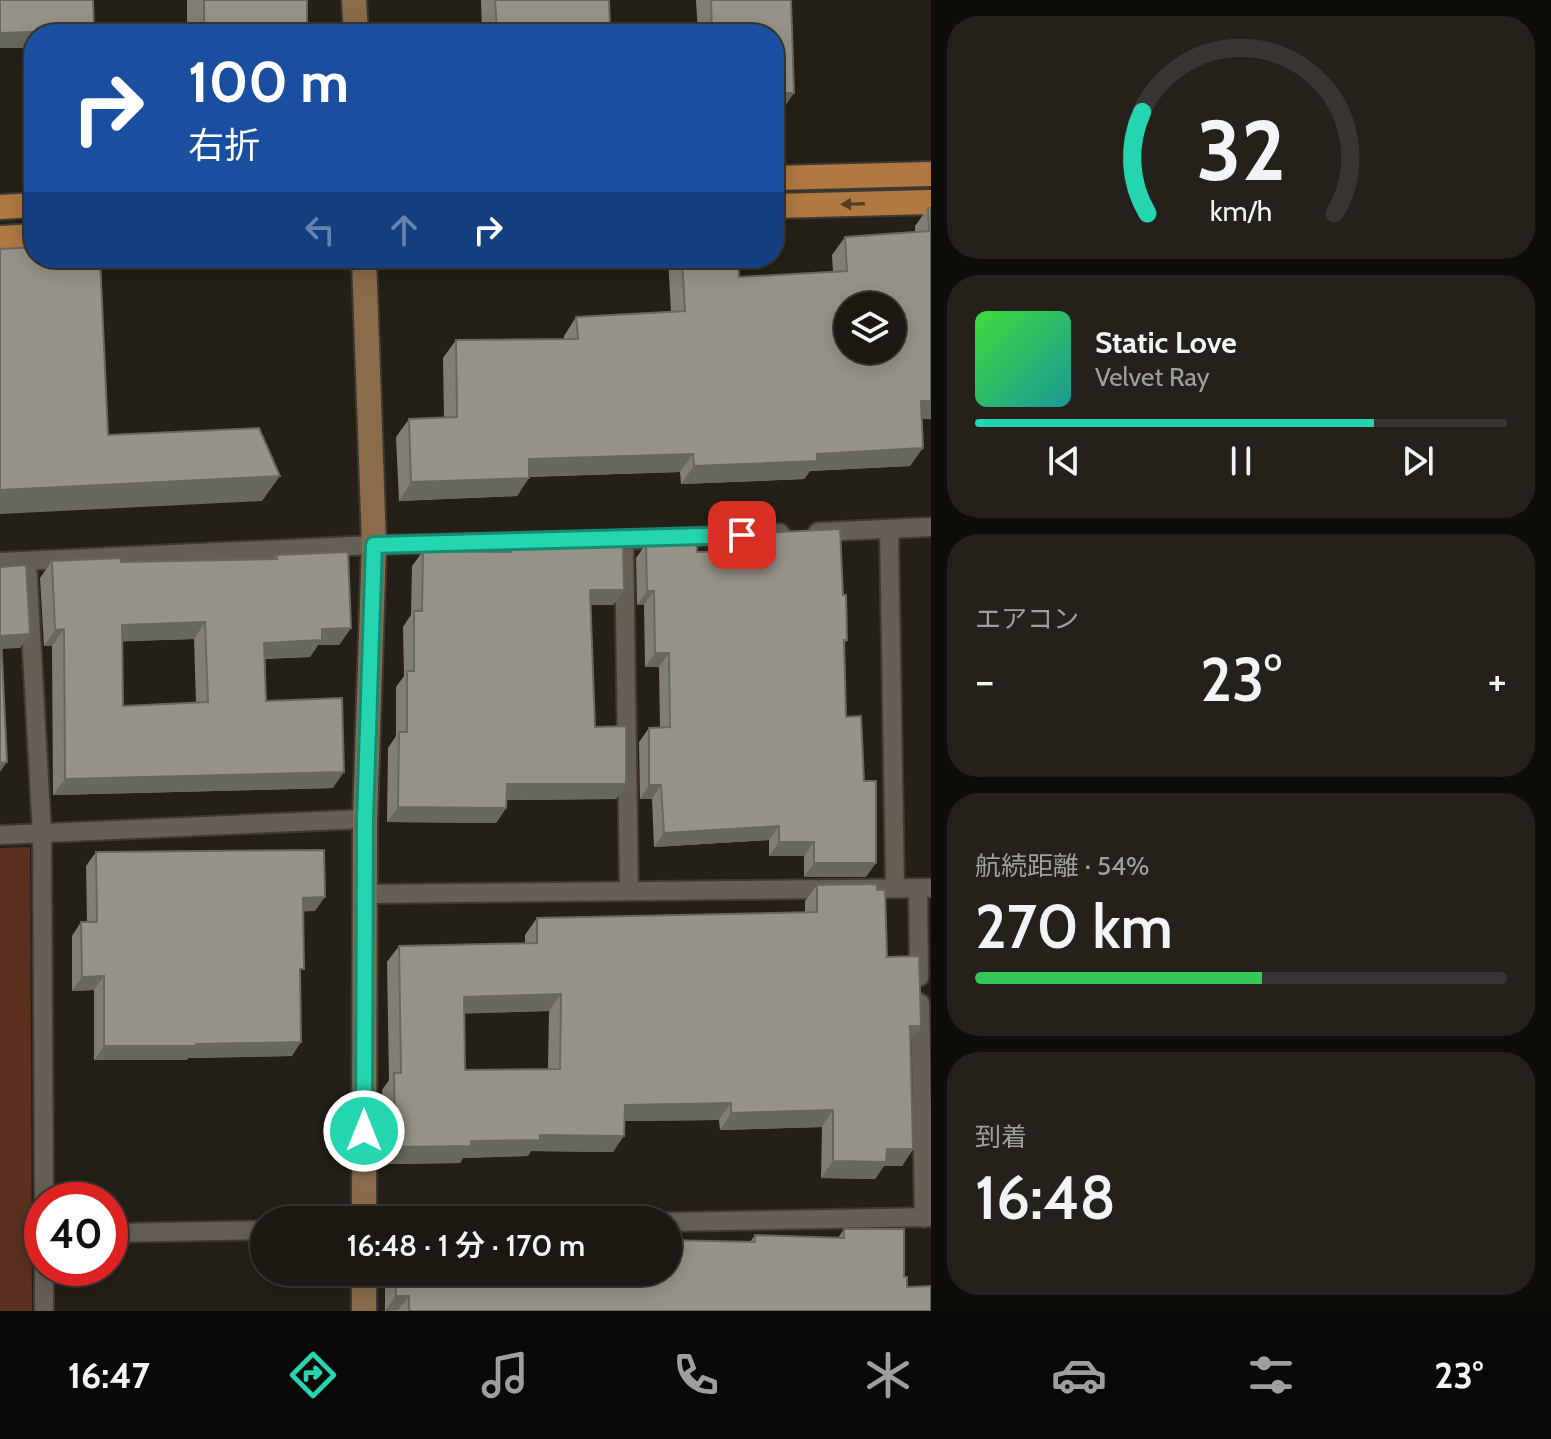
<!DOCTYPE html>
<html lang="ja">
<meta charset="utf-8">
<style>
:root{--surface:#1b1711;--page:#24201a;--text:#f1f3f6;--muted:#a09f9f;--line:#393631;--accent:#24d5af}
body{margin:0;font-family:Cabin,"Noto Sans JP",sans-serif;background:var(--page);color:var(--text);height:100vh;display:flex;flex-direction:column;font-size:30px;white-space:nowrap}
*{box-sizing:border-box;margin:0}
p{font-size:26px;color:var(--muted)}
.icon{flex:none;width:44px;height:44px;fill:none;stroke:currentColor;stroke-width:2;stroke-linecap:round;stroke-linejoin:round}
.map{position:relative;flex:1;overflow:hidden}
.side{display:flex;flex-direction:column;gap:16px;padding:16px;background:#0f0d09;width:620px}
.side>*{flex:none}
.hud{position:absolute;left:24px;top:24px;width:760px;height:244px;border-radius:32px;box-shadow:0 4px 20px #0003,0 0 0 2px var(--line);background:#1a4fa0;color:#fff;overflow:hidden}
.tools{position:absolute;left:834px;top:292px;display:grid;gap:16px}
.tools a{display:grid;place-items:center;width:72px;height:72px;border-radius:50%;background:var(--surface);box-shadow:0 4px 20px #0003,0 0 0 2px var(--line);font-size:40px}
.speed{position:absolute;left:24px;top:1182px;display:flex;gap:16px;font-size:40px;font-weight:700;text-align:center}
.speed>*{display:grid;place-content:center;width:104px;height:104px;border-radius:50%;background:var(--surface);box-shadow:0 4px 20px #0003,0 0 0 2px var(--line);line-height:1}
.speed .limit{border:12px solid #d22;background:#fff;color:#111}
.pin{position:absolute;display:grid;place-items:center;width:68px;height:68px;color:#fff;margin:-34px;border-radius:16px;box-shadow:0 4px 12px #0006}
.me{position:absolute;width:88px;margin:-44px;rotate:0deg;stroke-linejoin:round;filter:drop-shadow(0 0 6px #0008)}
.turn{display:flex;align-items:center;gap:28px;height:168px;padding:0 32px;font-size:36px}
.turn .icon{width:104px;height:104px;stroke-width:2.5}
.turn b{display:block;font-size:56px;line-height:68px}
.lanes{display:flex;align-items:center;height:76px;padding:0 32px;background:#0003;justify-content:center;gap:40px;direction:ltr}
.lanes .off{opacity:.35}
.big{font-size:60px;font-weight:600;line-height:1.1}
.side .tile{flex:1;display:flex;flex-direction:column;justify-content:center;gap:12px;min-width:0;padding:0 28px;border-radius:32px;background:var(--page)}
.side .dial{align-items:center;gap:0}
.dial svg{height:208px;overflow:visible;fill:none;stroke:var(--line);stroke-width:7;stroke-linecap:round;text-anchor:middle}
.dial text{fill:var(--text);stroke:none}
.song{display:flex;align-items:center;gap:24px}
.cover{width:96px;height:96px;border-radius:12px;background:linear-gradient(135deg,hsl(120 70% 55%),hsl(180 70% 35%))}
.played{height:8px;border-radius:4px;background:linear-gradient(90deg,var(--accent) 75%,var(--line) 75%)}
.keys{display:flex;justify-content:space-around;direction:ltr}
.heat{display:flex;justify-content:space-between;align-items:center;font-size:44px;direction:ltr}
.charge{height:12px;border-radius:6px;background:linear-gradient(90deg,#34c759 54%,var(--line) 0)}
.trip{position:absolute;left:250px;top:1206px;width:432px;height:80px;border-radius:40px;background:var(--surface);box-shadow:0 4px 20px #0003,0 0 0 2px var(--line);font-weight:600;line-height:80px;text-align:center}
.tabs{display:flex;height:128px;justify-content:space-around;align-items:center;background:#0b0907;color:var(--muted)}
.tabs .icon{width:56px;height:56px}
.tabs .current{color:var(--accent)}
.tabs b{font-size:36px;color:var(--text)}
main{display:flex;flex:1;min-height:0}
.map>svg:first-child{display:block}
.green{fill:#5c3120}
.lines{fill:none;stroke-linecap:round;stroke-linejoin:round}
.lane-casing{stroke:#3e3934;stroke-width:22}
.secondary-casing{stroke:#3e3934;stroke-width:28}
.primary-casing{stroke:#3e3934;stroke-width:28}
.lane{stroke:#655f55;stroke-width:18}
.secondary{stroke:#8a6c4b;stroke-width:24}
.primary{stroke:#af7941;stroke-width:24}
.wall{fill:#817f75;fill-rule:evenodd}
.shaded-wall{fill:#69685f}
.building{fill:#969488;stroke:#69685f;stroke-width:2;fill-rule:evenodd}
.oneway{fill:#563e22}
.route-casing{stroke:#178a72;stroke-width:20}
.route{stroke:#24d5af;stroke-width:14}
</style>
<main>
<div class="map">
<svg width="931" height="1311" viewBox="0 0 931 1311">
<rect width="100%" height="100%" fill="#241f17"/>
<polygon class="green" points="30,847 32,1311 0,1311 0,848"/>
<g class="lines">
<g class="lane-casing">
<g id="lane">
<polyline points="889,529 895,888"/>
<polyline points="818,532 931,527"/>
<polyline points="624,540 629,890"/>
<polyline points="27,561 42,834 44,1200"/>
<polyline points="0,562 374,545 624,540 780,533"/>
<polyline points="0,835 365,819"/>
<polyline points="918,888 919,977"/>
<polyline points="364,894 931,888"/>
<polyline points="920,1003 924,1218"/>
<polyline points="668,1222 931,1217"/>
<polyline points="110,1233 264,1230"/>
<polyline points="44,1268 44,1311"/>
</g>
</g>
<g class="secondary-casing">
<g id="secondary">
<polyline points="354,0 356,34"/>
<polyline points="364,258 374,545 365,819 364,1220"/>
<polyline points="364,1272 364,1311"/>
</g>
</g>
<g class="primary-casing">
<g id="primary">
<polyline points="774,178 931,174"/>
<polyline points="774,206 931,202"/>
<polyline points="0,207 34,205"/>
<polyline points="0,238 34,236"/>
</g>
</g>
<use href="#lane" class="lane"/>
<use href="#secondary" class="secondary"/>
<use href="#primary" class="primary"/>
</g>
<g class="wall">
<rect x="187" y="0" width="120" height="34"/>
<polygon points="481,0 609,0 610,25 603,34 482,34"/>
<polygon points="696,0 791,0 781,112 774,34 698,34"/>
<polygon points="928,208 931,208 931,419 922,419 910,466 810,471 804,479 681,484 680,472 529,477 517,496 399,501 396,437 409,419 444,418 443,358 456,340 564,339 564,336 576,317 671,312 668,258 738,258 739,277 833,272 832,255 845,237 915,232 915,226"/>
<polygon points="760,533 843,595 847,640 844,644 846,717 866,877 804,877 804,856 769,856 769,840 654,847 652,799 640,799 639,742 649,728 660,728 659,667 645,667 644,605 637,605 636,558 646,544 656,544 660,537 697,552 750,551 750,547"/>
<polygon points="511,543 624,590 613,605 591,605 595,727 626,784 616,799 506,800 506,808 496,823 387,822 388,748 396,736 396,687 404,676 403,627 411,615 412,566 423,551 505,552"/>
<path d="M 276,555 L 351,628 L 339,645 L 318,645 L 310,657 L 265,659 L 266,701 L 333,788 L 53,795 L 52,646 L 44,646 L 40,578 L 52,561 L 121,562 L 273,559 ZM 194,639 L 196,703 L 123,706 L 122,641 Z"/>
<polygon points="96,852 315,911 303,911 300,975 292,1056 188,1058 187,1060 94,1060 94,990 72,991 72,936 81,922 87,922 86,866"/>
<path d="M 817,885 L 877,890 L 887,957 L 921,1026 L 910,1041 L 913,1149 L 902,1166 L 884,1166 L 875,1179 L 821,1178 L 822,1127 L 720,1130 L 719,1120 L 625,1121 L 613,1152 L 531,1151 L 528,1156 L 463,1158 L 460,1163 L 384,1164 L 382,1090 L 389,1080 L 387,962 L 399,946 L 525,943 L 525,935 L 537,918 L 805,912 L 805,901 ZM 549,1011 L 548,1069 L 465,1070 L 464,1013 Z"/>
<polygon points="844,1229 904,1277 907,1287 931,1311 385,1311 385,1272 668,1272 750,1242 755,1235 838,1238"/>
</g>
<g class="shaded-wall">
<polygon points="610,25 603,34 494,34 497,30"/>
<polygon points="94,30 91,34 34,34 34,48 0,48 0,33"/>
<polygon points="774,93 794,93 781,112 774,113"/>
<polygon points="921,401 931,401 931,419 908,419"/>
<polygon points="923,448 910,466 810,471 804,479 681,484 694,466 817,454"/>
<polygon points="693,454 680,472 516,477 529,459"/>
<polygon points="280,476 262,501 0,514 0,490"/>
<polygon points="529,478 517,496 399,501 411,482"/>
<polygon points="590,590 624,590 613,605 580,605"/>
<polygon points="647,591 654,591 644,605 637,605"/>
<polygon points="205,622 194,639 110,642 122,625"/>
<polygon points="351,628 339,645 318,645 310,657 253,659 264,643 322,629"/>
<polygon points="64,629 52,646 44,646 55,630"/>
<polygon points="30,634 20,648 0,649 1,636"/>
<polygon points="655,653 669,653 659,667 645,667"/>
<polygon points="7,762 0,772 0,763"/>
<polygon points="344,772 333,788 53,795 65,779"/>
<polygon points="507,784 626,784 616,799 496,800"/>
<polygon points="649,785 661,785 652,799 640,799"/>
<polygon points="398,807 506,808 496,823 387,822"/>
<polygon points="779,826 769,840 654,847 664,833"/>
<polygon points="779,842 814,842 804,856 769,856"/>
<polygon points="814,863 876,863 866,877 804,877"/>
<polygon points="325,897 315,911 293,912 303,898"/>
<polygon points="104,976 94,990 72,991 82,977"/>
<polygon points="561,994 549,1011 452,1014 464,997"/>
<polygon points="910,1026 921,1026 909,1043"/>
<polygon points="301,1042 292,1056 188,1058 187,1060 94,1060 104,1046"/>
<polygon points="731,1103 719,1120 613,1121 625,1105"/>
<polygon points="833,1110 822,1127 720,1130 731,1113"/>
<polygon points="540,1135 624,1136 613,1152 531,1151 528,1156 463,1158 460,1163 384,1164 395,1147"/>
<polygon points="887,1149 913,1149 902,1166 884,1166 875,1179 821,1178 833,1161"/>
<polygon points="396,1296 409,1296 398,1310 385,1311"/>
</g>
<g class="building">
<polygon points="0,0 93,0 94,30 0,33"/>
<rect x="204" y="0" width="103" height="34"/>
<polygon points="495,0 609,0 610,25 497,30"/>
<polygon points="711,0 791,0 794,93 774,93 774,34 712,34"/>
<path d="M 928,208 L 931,208 L 931,401 L 921,401 L 923,448 L 817,454 L 817,461 L 694,466 L 693,454 L 529,459 L 529,478 L 411,482 L 409,419 L 457,417 L 456,340 L 578,339 L 576,317 L 685,311 L 682,258 L 738,258 L 739,277 L 847,271 L 845,237 L 929,231 ZM 848,306 L 892,306 L 892,350 L 848,350 Z"/>
<polygon points="34,247 34,258 100,258 108,435 259,428 280,476 0,490 0,249"/>
<polygon points="840,529 843,595 846,595 847,640 844,640 846,717 861,716 864,781 876,781 876,863 814,863 814,842 779,842 779,826 664,833 661,785 649,785 649,728 670,727 669,653 655,653 654,591 647,591 646,544 660,544 660,537 696,536 697,552 761,551 760,533"/>
<polygon points="511,543 623,543 624,590 590,590 595,727 626,726 626,784 507,784 506,808 398,807 399,732 407,732 407,671 414,671 414,611 422,611 423,551 511,552"/>
<path d="M 348,552 L 351,628 L 322,629 L 322,640 L 264,643 L 266,701 L 342,698 L 344,772 L 65,779 L 64,629 L 55,630 L 52,561 L 121,558 L 121,562 L 277,559 L 276,555 ZM 205,622 L 208,702 L 123,706 L 122,625 Z"/>
<polygon points="26,565 30,634 1,636 7,762 0,763 0,567"/>
<polygon points="324,850 325,897 303,898 304,969 300,969 301,1042 196,1044 196,1046 104,1046 104,976 82,977 81,922 97,922 96,852"/>
<path d="M 877,884 L 877,890 L 885,890 L 887,957 L 919,956 L 921,1026 L 910,1026 L 913,1149 L 887,1149 L 886,1162 L 833,1161 L 833,1110 L 731,1113 L 731,1103 L 625,1105 L 624,1136 L 540,1135 L 540,1140 L 471,1141 L 471,1146 L 395,1147 L 394,1073 L 401,1073 L 399,946 L 537,943 L 537,918 L 817,912 L 817,885 ZM 561,994 L 560,1069 L 465,1070 L 464,997 Z"/>
<polygon points="844,1229 904,1229 904,1277 907,1277 907,1287 931,1286 931,1311 409,1311 409,1296 396,1296 395,1272 668,1272 668,1240 755,1242 755,1235 844,1238"/>
</g>
<defs><path id="oneway-solid" d="M-6-.8H1V-3.2L6.5 0L1 3.2V.8H-6Z" transform="scale(2)"/></defs>
<use class="oneway" href="#oneway-solid" transform="translate(853 204) rotate(178)"/>
<g class="lines">
<g class="route-casing">
<polyline id="route" points="364,1131 365,819 374,545 742,535"/>
</g>
<use href="#route" class="route"/>
</g>
</svg>
<div class="tools">
<a><svg class="icon" aria-label="layers" viewBox="0 0 24 24"><path d="M12 4l9 5-9 5-9-5zM3 14l9 5 9-5"/></svg></a>
</div>
<div class="speed"><div class="limit">40</div></div>
<div class="pin" style="left:742px;top:535px;background:#d93025"><svg class="icon" aria-label="arrive" viewBox="0 0 24 24"><path d="M6 21V4h12l-3 4 3 4H6"/></svg></div>
<svg class="me" style="left:364px;top:1131px" viewBox="-20 -20 40 40"><circle r="17" fill="#24d5af" stroke="#fff" stroke-width="3"/><path d="M0-11L8 9 0 5-8 9z" fill="#fff"/></svg>
<div class="trip">16:48 · 1 分 · 170 m</div>
<div class="hud">
<div class="turn"><svg class="icon" aria-label="right" viewBox="0 0 24 24"><path d="M7 20v-9h11M14 6l5 5-5 5"/></svg><div><b>100 m</b>右折</div></div>
<div class="lanes"><svg class="icon off" aria-label="left" viewBox="0 0 24 24"><path d="M17 20v-9H6M10 6l-5 5 5 5"/></svg><svg class="icon off" aria-label="ahead" viewBox="0 0 24 24"><path d="M12 20V5M6 11l6-6 6 6"/></svg><svg class="icon" aria-label="right" viewBox="0 0 24 24"><path d="M7 20v-9h11M14 6l5 5-5 5"/></svg></div>
</div>
</div>
<section class="side">
<div class="tile dial"><svg viewBox="0 0 100 80">
<path d="M14 69A42 42 0 1 1 86 69"/>
<path d="M14 69A42 42 0 0 1 12 30" stroke="#24d5af"/>
<text x="50" y="56" font-size="32" font-weight="700">32</text>
<text x="50" y="72" font-size="11">km/h</text>
</svg></div>
<div class="tile">
<div class="song"><i class="cover"></i><div><b>Static Love</b><p>Velvet Ray</p></div></div>
<div class="played"></div>
<div class="keys"><svg class="icon" aria-label="previous" viewBox="0 0 24 24"><path d="M18 5L8 12l10 7zM5 5v14"/></svg><svg class="icon" aria-label="pause" viewBox="0 0 24 24"><path d="M8 5v14M16 5v14"/></svg><svg class="icon" aria-label="next" viewBox="0 0 24 24"><path d="M6 5l10 7-10 7zM19 5v14"/></svg></div>
</div>
<div class="tile"><p>エアコン</p>
<div class="heat"><a>−</a><b class="big">23°</b><a>+</a></div>
</div>
<div class="tile"><p>航続距離 · 54%</p><b class="big">270 km</b><div class="charge"></div></div>
<div class="tile"><p>到着</p><b class="big">16:48</b></div>
</section>
</main>
<nav class="tabs">
<b>16:47</b>
<svg class="icon current" aria-label="directions" viewBox="0 0 24 24"><path d="M12 3l9 9-9 9-9-9zM9 14v-3h6M13 9l2 2-2 2"/></svg>
<svg class="icon" aria-label="music" viewBox="0 0 24 24"><path d="M9 18V5l10-2v13"/><circle cx="6" cy="18" r="3"/><circle cx="16" cy="16" r="3"/></svg>
<svg class="icon" aria-label="phone" viewBox="0 0 24 24"><path d="M5 4h4l2 5-3 2q2 4 5 5l2-3 5 2v4C11 20 4 13 5 4z"/></svg>
<svg class="icon" aria-label="climate" viewBox="0 0 24 24"><path d="M12 3v18M4 7l16 10M4 17L20 7"/></svg>
<svg class="icon" aria-label="car" viewBox="0 0 24 24"><path d="M5 17H2v-5l4-1 3-4h7l3 4 3 1v5h-3M9 17h6M6 11h13"/><circle cx="7" cy="17" r="2"/><circle cx="17" cy="17" r="2"/></svg>
<svg class="icon" aria-label="filters" viewBox="0 0 24 24"><path d="M4 7h16M4 17h16"/><circle cx="9" cy="7" r="2"/><circle cx="15" cy="17" r="2"/></svg>
<b>23°</b>
</nav>
